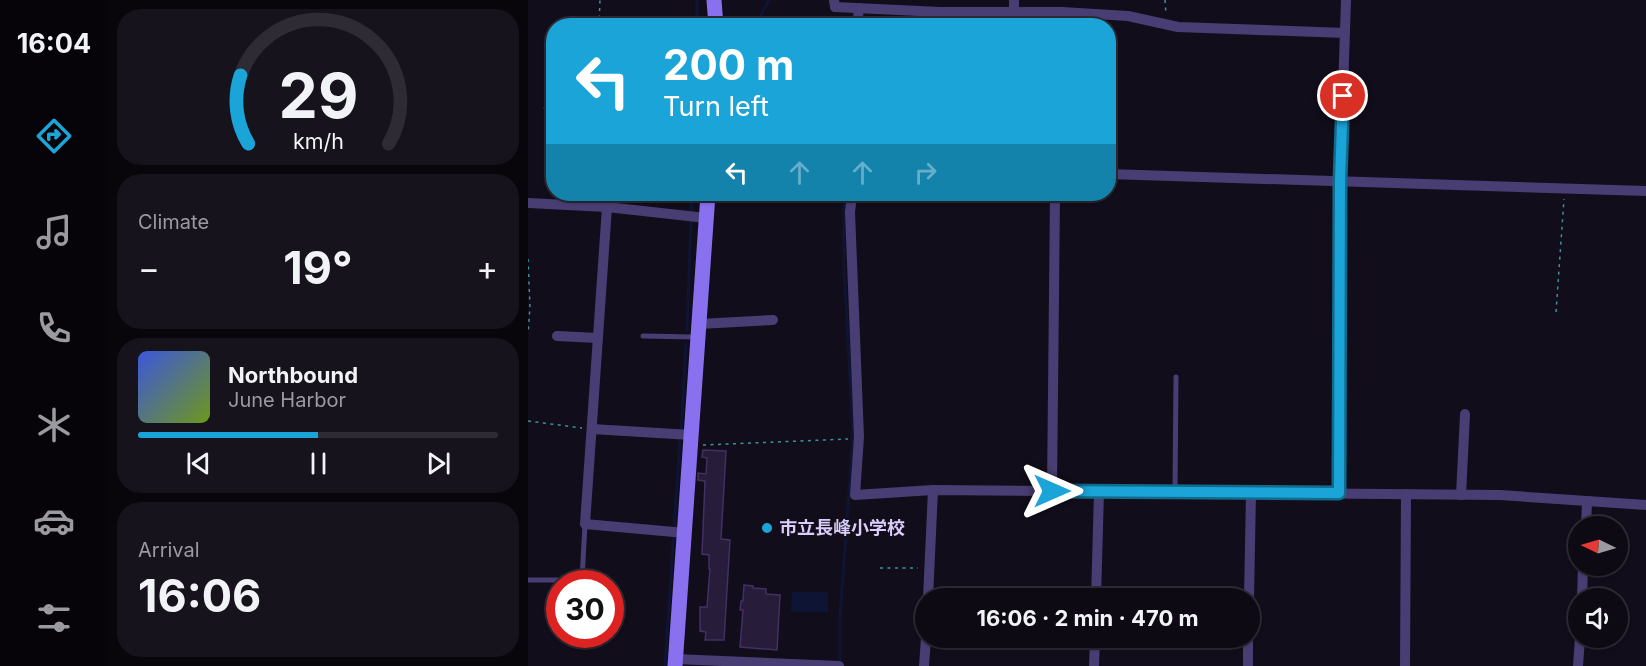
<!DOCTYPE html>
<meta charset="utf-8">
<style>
:root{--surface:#0e0a14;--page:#17131d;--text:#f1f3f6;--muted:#9b9aa0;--line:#2e2b34;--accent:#1aa4d8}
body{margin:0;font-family:Inter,"Noto Sans JP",sans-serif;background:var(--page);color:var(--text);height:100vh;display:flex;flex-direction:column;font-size:22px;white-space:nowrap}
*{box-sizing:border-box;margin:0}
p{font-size:20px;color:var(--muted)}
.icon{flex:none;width:33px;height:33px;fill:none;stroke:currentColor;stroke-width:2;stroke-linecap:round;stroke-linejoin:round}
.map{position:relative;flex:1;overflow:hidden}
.details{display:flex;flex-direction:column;gap:9px;padding:9px;background:#08060b;width:420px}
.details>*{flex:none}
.hud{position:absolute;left:18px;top:18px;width:570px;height:183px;border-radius:24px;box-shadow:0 2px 4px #0004,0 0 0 2px var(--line);background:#1aa4d8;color:#fff;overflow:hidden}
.needle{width:39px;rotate:275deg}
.controls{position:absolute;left:1040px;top:516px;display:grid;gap:12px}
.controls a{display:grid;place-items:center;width:60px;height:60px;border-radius:50%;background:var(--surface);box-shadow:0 2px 4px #0004,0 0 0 2px var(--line);font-size:30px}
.speed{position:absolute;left:18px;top:570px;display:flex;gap:12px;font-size:30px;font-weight:700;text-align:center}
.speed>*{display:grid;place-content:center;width:78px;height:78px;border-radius:50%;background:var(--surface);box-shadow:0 2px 4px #0004,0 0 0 2px var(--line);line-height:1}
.speed .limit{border:9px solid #d22;background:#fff;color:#111}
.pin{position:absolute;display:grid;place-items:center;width:51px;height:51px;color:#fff;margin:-26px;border:3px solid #fff;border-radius:50%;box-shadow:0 2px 6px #0007}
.me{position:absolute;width:66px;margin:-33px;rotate:90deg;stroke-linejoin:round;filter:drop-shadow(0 0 4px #0008)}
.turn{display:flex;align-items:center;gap:21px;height:126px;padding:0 18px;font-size:27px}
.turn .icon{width:78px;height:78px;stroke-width:2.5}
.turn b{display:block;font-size:42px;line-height:51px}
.lanes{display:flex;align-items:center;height:57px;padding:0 18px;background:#0003;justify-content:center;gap:30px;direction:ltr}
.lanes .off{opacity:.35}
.big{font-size:45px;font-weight:700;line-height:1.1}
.details .tile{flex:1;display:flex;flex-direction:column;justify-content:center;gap:9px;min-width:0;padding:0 21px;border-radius:24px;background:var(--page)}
.details .dial{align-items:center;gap:0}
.dial svg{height:156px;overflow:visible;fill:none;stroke:var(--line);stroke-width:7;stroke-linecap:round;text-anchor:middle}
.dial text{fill:var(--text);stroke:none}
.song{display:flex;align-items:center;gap:18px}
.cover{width:72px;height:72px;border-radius:9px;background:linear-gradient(135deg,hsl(230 70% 55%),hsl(80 70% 35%))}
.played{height:6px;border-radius:3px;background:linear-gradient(90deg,var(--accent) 50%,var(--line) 50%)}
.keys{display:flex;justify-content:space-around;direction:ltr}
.heat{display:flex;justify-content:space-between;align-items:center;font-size:33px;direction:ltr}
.trip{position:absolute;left:387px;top:588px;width:345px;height:60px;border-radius:30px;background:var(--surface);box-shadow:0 2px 4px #0004,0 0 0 2px var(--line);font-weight:700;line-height:60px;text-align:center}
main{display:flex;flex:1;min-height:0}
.tab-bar{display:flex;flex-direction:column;width:108px;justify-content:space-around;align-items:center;background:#060408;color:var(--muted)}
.tab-bar .icon{width:42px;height:42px}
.tab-bar .current{color:var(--accent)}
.tab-bar b{font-size:27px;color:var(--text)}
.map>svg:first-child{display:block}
.water{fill:#0e1534}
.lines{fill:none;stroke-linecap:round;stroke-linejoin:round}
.stream{stroke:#0e1534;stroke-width:3}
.building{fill:#271c3a;stroke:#433063;stroke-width:1.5}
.path{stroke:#3a94a0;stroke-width:1.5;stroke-dasharray:3 4.5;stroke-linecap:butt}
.lane{stroke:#493e74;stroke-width:5}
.street{stroke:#493e74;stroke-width:10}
.secondary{stroke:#8970ee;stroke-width:15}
.route-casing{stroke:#116b8c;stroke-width:15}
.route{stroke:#1aa4d8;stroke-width:10}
.poi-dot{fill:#1aa4d8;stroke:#120d1b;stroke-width:2}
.labels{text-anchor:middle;stroke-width:5;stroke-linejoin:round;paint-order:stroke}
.poi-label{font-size:18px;font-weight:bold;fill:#dacdf9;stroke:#120d1b;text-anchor:start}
</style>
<main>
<nav class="tab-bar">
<b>16:04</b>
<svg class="icon current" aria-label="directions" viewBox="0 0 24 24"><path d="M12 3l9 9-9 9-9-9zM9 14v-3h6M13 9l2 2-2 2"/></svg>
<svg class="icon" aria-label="music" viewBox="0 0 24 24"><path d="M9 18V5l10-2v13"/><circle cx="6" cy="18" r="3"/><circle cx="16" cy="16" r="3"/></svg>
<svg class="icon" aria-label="phone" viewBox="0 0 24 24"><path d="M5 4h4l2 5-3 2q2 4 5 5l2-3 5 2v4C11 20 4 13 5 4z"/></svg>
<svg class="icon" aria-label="climate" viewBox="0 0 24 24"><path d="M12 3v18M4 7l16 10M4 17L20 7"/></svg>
<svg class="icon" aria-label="car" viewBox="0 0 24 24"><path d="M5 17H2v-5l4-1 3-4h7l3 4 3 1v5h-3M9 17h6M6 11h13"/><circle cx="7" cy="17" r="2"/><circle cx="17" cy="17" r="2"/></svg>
<svg class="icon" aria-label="filters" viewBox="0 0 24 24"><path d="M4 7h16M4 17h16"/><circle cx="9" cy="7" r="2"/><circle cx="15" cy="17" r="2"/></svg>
</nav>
<section class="details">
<div class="tile dial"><svg viewBox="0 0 100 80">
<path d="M14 69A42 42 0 1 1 86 69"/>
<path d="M14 69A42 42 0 0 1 10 34" stroke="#1aa4d8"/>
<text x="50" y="56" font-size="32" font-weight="700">29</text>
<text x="50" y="72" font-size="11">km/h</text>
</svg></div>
<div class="tile"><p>Climate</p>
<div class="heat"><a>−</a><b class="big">19°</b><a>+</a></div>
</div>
<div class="tile">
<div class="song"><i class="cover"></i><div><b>Northbound</b><p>June Harbor</p></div></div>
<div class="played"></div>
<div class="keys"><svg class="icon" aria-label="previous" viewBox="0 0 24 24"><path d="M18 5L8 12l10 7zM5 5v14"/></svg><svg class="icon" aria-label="pause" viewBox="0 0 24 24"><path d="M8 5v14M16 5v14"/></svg><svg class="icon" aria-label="next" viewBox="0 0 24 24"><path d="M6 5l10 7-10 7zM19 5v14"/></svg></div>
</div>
<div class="tile"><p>Arrival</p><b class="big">16:06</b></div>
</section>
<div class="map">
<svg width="1118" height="666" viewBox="0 0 1118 666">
<rect width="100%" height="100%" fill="#120d1b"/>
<polygon class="water" points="264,592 300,592 300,612 263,612"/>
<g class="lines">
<g class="stream">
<polyline points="262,16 268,26"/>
<polyline points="169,26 169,0"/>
<polyline points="227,26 241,0"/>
<polyline points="163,213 164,194"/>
<polyline points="159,331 163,219"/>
<polyline points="153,432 158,344"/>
<polyline points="312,659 312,617 325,436 316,267 316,194"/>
<polyline points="137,666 152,438"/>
</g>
</g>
<g class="building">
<polygon points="175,450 198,451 193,539 202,540 196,640 177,640 178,632 172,631 172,607 179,607 182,569 181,569 181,555 174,554 177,481 170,480 170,473 178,474 179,458 174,457"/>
<polygon points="216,585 225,586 225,588 238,589 238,594 252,595 249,650 212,647 215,610 212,610 213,601 215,601"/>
</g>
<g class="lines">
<g class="path">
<polyline points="637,0 638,14"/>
<polyline points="71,26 72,0"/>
<polyline points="0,259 2,307 0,334"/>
<polyline points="1028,312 1036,199"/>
<polyline points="0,421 54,428"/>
<polyline points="175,445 320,439"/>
<polyline points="352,568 390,568"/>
</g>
<g class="lane">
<polyline points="135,20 186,20"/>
<polyline points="18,108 26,108"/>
<polyline points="115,336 167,337"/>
<polyline points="647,492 648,377"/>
<polyline points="0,580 54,580 57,524"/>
</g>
<g class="street">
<polyline points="306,0 307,7 412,12 534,12 600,16 650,27 817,33"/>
<polyline points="486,13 486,0"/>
<polyline points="329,26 331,8"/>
<polyline points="534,26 534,12"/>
<polyline points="580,174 1118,191"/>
<polyline points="324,194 322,212 331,437 327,495 405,490 972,495 1118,505"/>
<polyline points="0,203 79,207 178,218"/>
<polyline points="79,207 57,524 157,533"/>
<polyline points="171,324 245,320"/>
<polyline points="29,336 70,338"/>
<polyline points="64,429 163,435"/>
<polyline points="524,491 527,194"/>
<polyline points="811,493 812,181 818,0"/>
<polyline points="933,495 937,414"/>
<polyline points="1058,526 1059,502"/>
<polyline points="400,598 405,490"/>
<polyline points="568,598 571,492"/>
<polyline points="721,598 723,493"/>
<polyline points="1054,598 1055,566"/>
<polyline points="147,659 311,666"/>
<polyline points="396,666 398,638"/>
<polyline points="566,666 567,638"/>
<polyline points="720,666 720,638"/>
<polyline points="877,666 878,494"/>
<polyline points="1050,666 1052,638"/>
</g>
<g class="secondary">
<polyline points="186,0 188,26"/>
<polyline points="147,666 180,194"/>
</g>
</g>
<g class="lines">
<g class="route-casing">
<polyline id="route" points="524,491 811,493 812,181 815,96"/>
</g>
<use href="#route" class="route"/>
</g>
<circle class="poi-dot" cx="239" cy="528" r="6"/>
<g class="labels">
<g class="poi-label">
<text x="251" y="534">市立長峰小学校</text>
</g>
</g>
</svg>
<div class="controls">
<a><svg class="needle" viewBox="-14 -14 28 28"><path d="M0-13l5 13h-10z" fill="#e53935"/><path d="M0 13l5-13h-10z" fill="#9b9aa0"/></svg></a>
<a><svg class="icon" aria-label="sound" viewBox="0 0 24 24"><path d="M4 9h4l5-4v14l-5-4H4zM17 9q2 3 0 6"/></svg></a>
</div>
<div class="speed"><div class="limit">30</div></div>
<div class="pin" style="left:815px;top:96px;background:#d93025"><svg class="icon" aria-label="arrive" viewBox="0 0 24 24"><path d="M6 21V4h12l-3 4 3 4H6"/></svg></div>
<svg class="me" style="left:524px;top:491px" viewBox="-20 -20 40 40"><path d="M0-17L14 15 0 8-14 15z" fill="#1aa4d8" stroke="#fff" stroke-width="4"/></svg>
<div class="trip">16:06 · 2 min · 470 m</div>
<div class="hud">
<div class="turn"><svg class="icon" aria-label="left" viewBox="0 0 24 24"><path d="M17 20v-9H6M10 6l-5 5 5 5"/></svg><div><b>200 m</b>Turn left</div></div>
<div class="lanes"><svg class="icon" aria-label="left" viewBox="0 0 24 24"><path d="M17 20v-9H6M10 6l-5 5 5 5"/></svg><svg class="icon off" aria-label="ahead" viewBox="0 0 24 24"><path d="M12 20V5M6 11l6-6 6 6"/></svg><svg class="icon off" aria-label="ahead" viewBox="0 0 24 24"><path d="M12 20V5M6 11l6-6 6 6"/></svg><svg class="icon off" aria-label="right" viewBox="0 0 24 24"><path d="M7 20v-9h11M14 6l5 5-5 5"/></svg></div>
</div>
</div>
</main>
